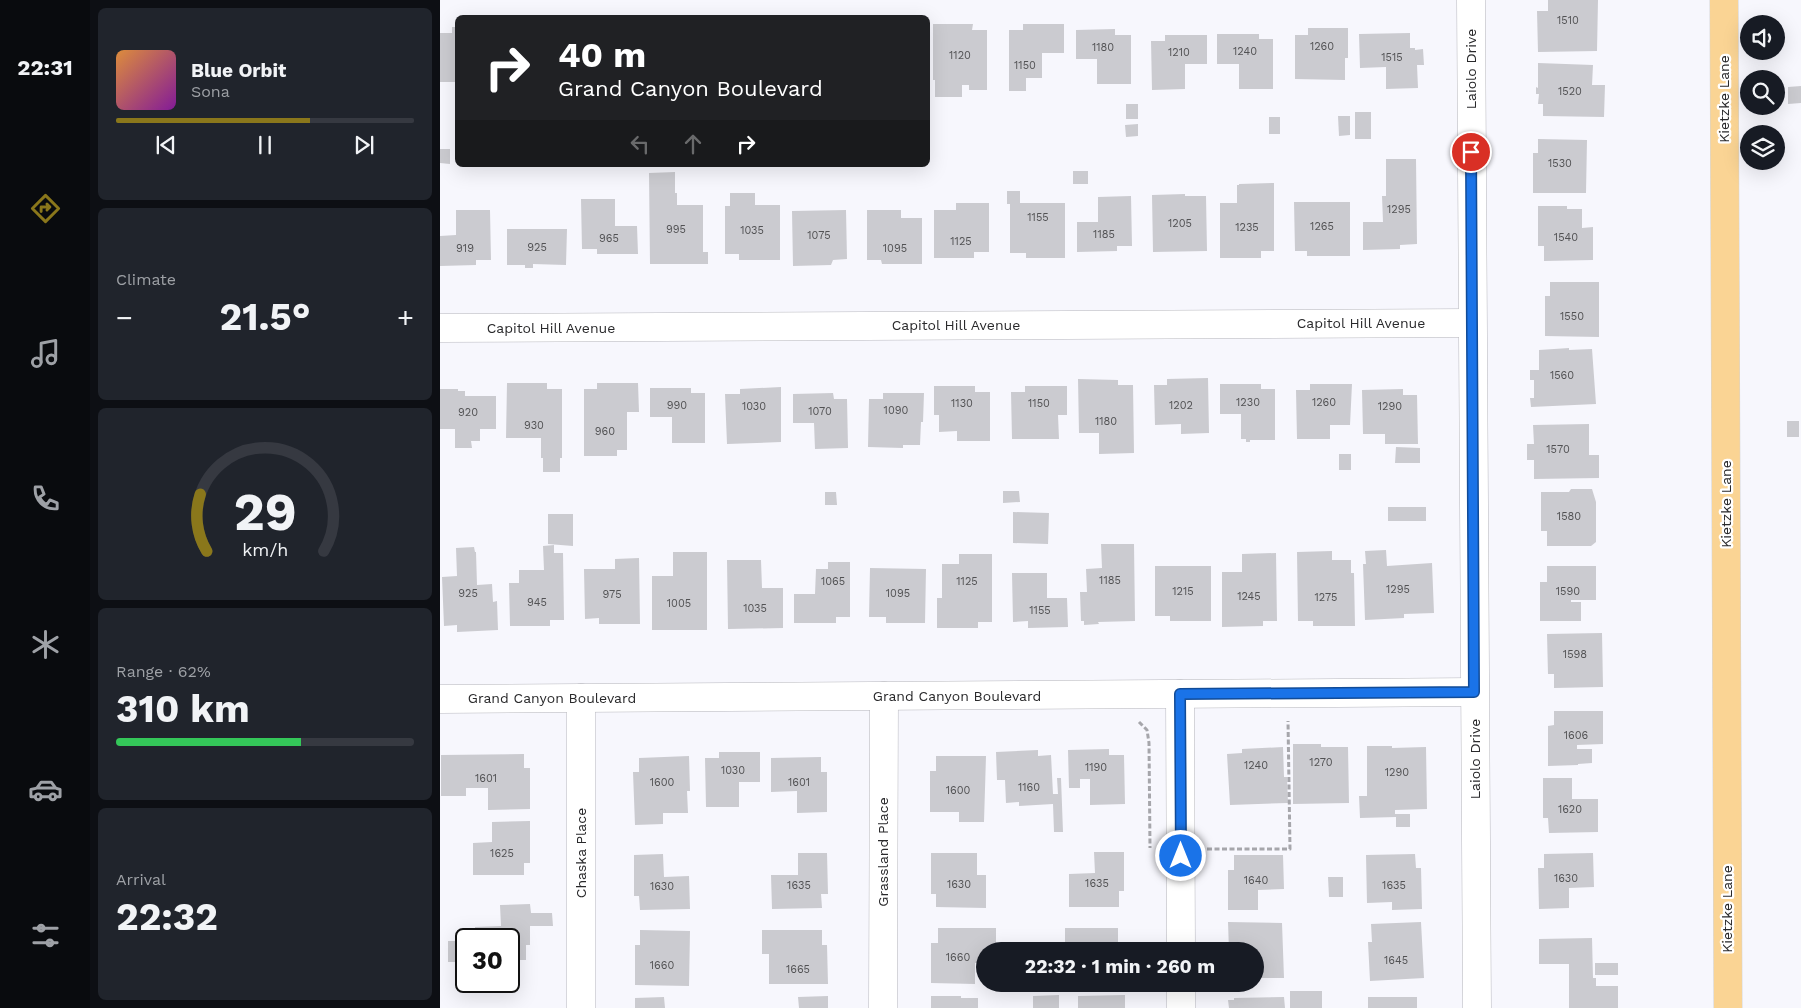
<!DOCTYPE html>
<meta charset="utf-8">
<style>
:root{--surface:#171b24;--page:#20242c;--text:#f1f3f6;--muted:#9ea1a6;--line:#363941;--accent:#8a771b}
body{margin:0;font-family:"Work Sans",sans-serif;background:var(--page);color:var(--text);height:100vh;display:flex;flex-direction:column;font-size:19px;white-space:nowrap}
*{box-sizing:border-box;margin:0}
p{font-size:16px;color:var(--muted)}
.icon{flex:none;width:28px;height:28px;fill:none;stroke:currentColor;stroke-width:2;stroke-linecap:round;stroke-linejoin:round}
.map{position:relative;flex:1;overflow:hidden}
.side{display:flex;flex-direction:column;gap:8px;padding:8px;background:#0d0f14;width:350px}
.side>*{flex:none}
.guide{position:absolute;left:15px;top:15px;width:475px;height:152px;border-radius:8px;box-shadow:0 5px 20px #0002;background:#202124;color:#fff;overflow:hidden}
.buttons{position:absolute;left:1300px;top:15px;display:grid;gap:10px}
.buttons a{display:grid;place-items:center;width:45px;height:45px;border-radius:50%;background:var(--surface);box-shadow:0 5px 20px #0002;font-size:25px}
.speed{position:absolute;left:15px;top:928px;display:flex;gap:10px;font-size:25px;font-weight:700;text-align:center}
.speed>*{display:grid;place-content:center;width:65px;height:65px;border-radius:50%;background:var(--surface);box-shadow:0 5px 20px #0002;line-height:1}
.speed .limit{border:2px solid #111;border-radius:8px;background:#fff;color:#111}
.pin{position:absolute;display:grid;place-items:center;width:42px;height:42px;color:#fff;margin:-21px;border:2px solid #fff;border-radius:50%;box-shadow:0 1px 5px #0007}
.me{position:absolute;width:55px;margin:-28px;rotate:0deg;stroke-linejoin:round;filter:drop-shadow(0 0 4px #0008)}
.turn{display:flex;align-items:center;gap:18px;height:105px;padding:0 20px;font-size:22px}
.turn .icon{width:65px;height:65px;stroke-width:2.5}
.turn b{display:block;font-size:35px;line-height:42px}
.lanes{display:flex;align-items:center;height:48px;padding:0 20px;background:#0003;justify-content:center;gap:25px;direction:ltr}
.lanes .off{opacity:.35}
.big{font-size:38px;font-weight:700;line-height:1.1}
.side .widget{flex:1;display:flex;flex-direction:column;justify-content:center;gap:8px;min-width:0;padding:0 18px;border-radius:8px;background:var(--page)}
.side .dial{align-items:center;gap:0}
.dial svg{height:130px;overflow:visible;fill:none;stroke:var(--line);stroke-width:7;stroke-linecap:round;text-anchor:middle}
.dial text{fill:var(--text);stroke:none}
.song{display:flex;align-items:center;gap:15px}
.cover{width:60px;height:60px;border-radius:8px;background:linear-gradient(135deg,hsl(30 70% 55%),hsl(290 70% 35%))}
.played{height:5px;border-radius:2px;background:linear-gradient(90deg,var(--accent) 65%,var(--line) 65%)}
.keys{display:flex;justify-content:space-around;direction:ltr}
.heat{display:flex;justify-content:space-between;align-items:center;font-size:28px;direction:ltr}
.charge{height:8px;border-radius:4px;background:linear-gradient(90deg,#34c759 62%,var(--line) 0)}
.trip{position:absolute;left:536px;top:942px;width:288px;height:50px;border-radius:25px;background:var(--surface);box-shadow:0 5px 20px #0002;font-weight:700;line-height:50px;text-align:center}
main{display:flex;flex:1;min-height:0}
.menu{display:flex;flex-direction:column;width:90px;justify-content:space-around;align-items:center;background:#090b0e;color:var(--muted)}
.menu .icon{width:35px;height:35px}
.menu .on{color:var(--accent)}
.menu b{font-size:22px;color:var(--text)}
.map>svg:first-child{display:block}
.building{fill:#cbcbd0}
.lines{fill:none;stroke-linecap:round;stroke-linejoin:round}
.minor-casing{stroke:#b7b7bd;stroke-width:29}
.major-casing{stroke:#d4d4d5;stroke-width:29}
.path{stroke:#a6a6ab;stroke-width:3;stroke-dasharray:5 2.5;stroke-linecap:butt}
.minor{stroke:#fff;stroke-width:28}
.major{stroke:#fad494;stroke-width:28}
.route-casing{stroke:#114b97;stroke-width:12}
.route{stroke:#1a73e8;stroke-width:9}
.labels{text-anchor:middle;stroke-width:4.5;stroke-linejoin:round;paint-order:stroke}
.number-label{font-size:11px;fill:#525254}
.street-label{font-size:14px;fill:#29292b;stroke:#fff}
</style>
<main>
<nav class="menu">
<b>22:31</b>
<svg class="icon on" aria-label="directions" viewBox="0 0 24 24"><path d="M12 3l9 9-9 9-9-9zM9 14v-3h6M13 9l2 2-2 2"/></svg>
<svg class="icon" aria-label="music" viewBox="0 0 24 24"><path d="M9 18V5l10-2v13"/><circle cx="6" cy="18" r="3"/><circle cx="16" cy="16" r="3"/></svg>
<svg class="icon" aria-label="phone" viewBox="0 0 24 24"><path d="M5 4h4l2 5-3 2q2 4 5 5l2-3 5 2v4C11 20 4 13 5 4z"/></svg>
<svg class="icon" aria-label="climate" viewBox="0 0 24 24"><path d="M12 3v18M4 7l16 10M4 17L20 7"/></svg>
<svg class="icon" aria-label="car" viewBox="0 0 24 24"><path d="M5 17H2v-5l4-1 3-4h7l3 4 3 1v5h-3M9 17h6M6 11h13"/><circle cx="7" cy="17" r="2"/><circle cx="17" cy="17" r="2"/></svg>
<svg class="icon" aria-label="filters" viewBox="0 0 24 24"><path d="M4 7h16M4 17h16"/><circle cx="9" cy="7" r="2"/><circle cx="15" cy="17" r="2"/></svg>
</nav>
<section class="side">
<div class="widget">
<div class="song"><i class="cover"></i><div><b>Blue Orbit</b><p>Sona</p></div></div>
<div class="played"></div>
<div class="keys"><svg class="icon" aria-label="previous" viewBox="0 0 24 24"><path d="M18 5L8 12l10 7zM5 5v14"/></svg><svg class="icon" aria-label="pause" viewBox="0 0 24 24"><path d="M8 5v14M16 5v14"/></svg><svg class="icon" aria-label="next" viewBox="0 0 24 24"><path d="M6 5l10 7-10 7zM19 5v14"/></svg></div>
</div>
<div class="widget"><p>Climate</p>
<div class="heat"><a>−</a><b class="big">21.5°</b><a>+</a></div>
</div>
<div class="widget dial"><svg viewBox="0 0 100 80">
<path d="M14 69A42 42 0 1 1 86 69"/>
<path d="M14 69A42 42 0 0 1 10 34" stroke="#8a771b"/>
<text x="50" y="56" font-size="32" font-weight="700">29</text>
<text x="50" y="72" font-size="11">km/h</text>
</svg></div>
<div class="widget"><p>Range · 62%</p><b class="big">310 km</b><div class="charge"></div></div>
<div class="widget"><p>Arrival</p><b class="big">22:32</b></div>
</section>
<div class="map">
<svg width="1361" height="1008" viewBox="0 0 1361 1008">
<rect width="100%" height="100%" fill="#f7f7fd"/>
<g class="building">
<polygon points="1108,0 1158,0 1157,51 1098,52 1097,11 1108,11"/>
<polygon points="493,24 533,24 532,30 547,30 547,90 529,90 529,85 522,85 522,97 495,97 495,80 493,80"/>
<polygon points="583,24 624,24 624,53 602,53 602,78 586,78 586,91 569,91 569,30 583,30"/>
<polygon points="12,27 18,27 18,82 0,82 0,33 12,33"/>
<polygon points="868,28 908,28 908,58 905,58 905,80 855,79 855,35 868,35"/>
<polygon points="675,29 675,35 691,35 691,84 657,84 657,59 636,59 636,30"/>
<polygon points="970,33 970,48 975,48 975,50 983,49 984,65 977,65 978,88 946,89 946,67 920,68 919,34"/>
<polygon points="777,34 819,34 819,39 833,39 833,89 799,89 799,64 777,64"/>
<polygon points="725,35 767,35 767,64 745,64 745,89 712,90 711,41 725,41"/>
<polygon points="1098,63 1153,65 1152,85 1165,85 1164,117 1103,116 1103,104 1098,104 1099,94 1096,94 1096,87 1098,88"/>
<polygon points="1361,86 1361,103 1348,104 1348,87"/>
<rect x="686" y="104" width="12" height="15"/>
<rect x="915" y="112" width="16" height="27"/>
<polygon points="898,116 910,116 910,135 899,136"/>
<rect x="829" y="117" width="11" height="17"/>
<polygon points="698,124 698,136 686,137 685,125"/>
<polygon points="1098,139 1147,140 1146,193 1093,193 1093,153 1098,153"/>
<polygon points="0,149 10,149 10,164 0,163"/>
<polygon points="946,159 976,159 977,244 960,245 960,249 923,250 923,222 943,222 942,196 946,196"/>
<rect x="633" y="171" width="15" height="13"/>
<polygon points="235,172 235,193 237,193 237,205 263,205 263,252 268,252 268,264 210,264 209,173"/>
<polygon points="834,183 834,251 821,251 821,258 780,258 780,203 797,203 797,185 799,185 799,184"/>
<polygon points="567,191 580,191 580,203 625,203 625,258 586,258 586,253 570,253 570,204 567,204"/>
<polygon points="290,193 315,193 315,205 340,205 340,260 299,260 299,254 285,254 285,206 290,206"/>
<polygon points="745,194 745,196 766,196 767,251 713,252 712,195"/>
<polygon points="691,196 692,246 677,246 677,251 637,252 637,222 658,222 658,197"/>
<polygon points="141,199 175,199 175,226 197,226 198,254 157,254 157,249 142,249"/>
<polygon points="854,202 910,202 910,256 867,256 867,251 855,251"/>
<polygon points="516,203 549,203 549,252 534,252 534,258 494,258 494,210 516,210"/>
<polygon points="1098,206 1127,206 1127,209 1142,209 1142,228 1153,227 1153,260 1104,261 1104,246 1098,246"/>
<polygon points="16,210 50,210 51,260 36,260 36,265 0,266 0,236 16,235"/>
<polygon points="406,210 407,259 393,260 391,265 353,266 352,211"/>
<polygon points="427,210 461,210 461,218 482,218 482,264 442,264 441,260 427,260"/>
<polygon points="67,229 127,229 126,265 93,264 93,268 85,268 85,265 67,265"/>
<polygon points="1110,282 1159,282 1159,337 1105,336 1105,296 1110,296"/>
<polygon points="1129,348 1129,350 1152,349 1156,404 1091,407 1090,398 1094,398 1094,380 1090,380 1090,370 1099,370 1099,350"/>
<polygon points="768,378 769,433 741,434 741,424 715,425 714,385 727,385 727,379"/>
<polygon points="638,379 678,380 678,385 693,385 694,453 659,454 659,433 639,433"/>
<polygon points="67,383 107,383 107,389 122,389 122,458 120,458 120,472 103,472 103,458 101,458 101,438 66,438"/>
<polygon points="157,383 198,383 199,412 187,412 187,450 177,450 177,456 144,456 144,389 157,389"/>
<polygon points="780,384 821,384 821,389 835,389 835,440 810,440 810,442 806,442 806,439 801,439 801,414 780,414"/>
<polygon points="870,384 912,384 910,425 890,425 890,439 857,439 856,390 870,390"/>
<polygon points="494,386 535,386 535,392 550,392 550,441 517,441 517,431 499,432 499,415 494,415"/>
<polygon points="585,386 627,386 627,415 618,415 619,439 572,439 571,392 585,392"/>
<polygon points="341,387 341,442 287,444 285,394 300,394 300,389"/>
<polygon points="210,388 251,388 251,393 265,393 265,443 232,443 232,417 210,417"/>
<polygon points="0,389 18,389 18,391 25,391 25,396 56,396 56,429 40,429 40,441 31,441 32,448 15,448 15,429 0,429"/>
<polygon points="963,389 963,395 977,395 978,444 945,444 945,434 923,434 922,390"/>
<polygon points="393,393 394,399 407,399 408,448 375,449 374,423 353,423 353,394"/>
<polygon points="443,393 484,393 483,422 481,422 480,445 463,445 463,448 428,447 429,399 443,399"/>
<rect x="1347" y="421" width="12" height="16"/>
<polygon points="1149,424 1149,455 1159,455 1159,478 1094,479 1094,460 1087,460 1087,444 1094,444 1093,425"/>
<polygon points="956,447 980,448 980,463 955,463"/>
<rect x="899" y="454" width="12" height="16"/>
<polygon points="1131,489 1152,489 1156,502 1156,542 1151,546 1107,546 1107,531 1101,531 1101,492 1129,492"/>
<polygon points="563,491 579,491 580,502 563,503"/>
<polygon points="385,492 396,492 397,505 385,505"/>
<rect x="948" y="507" width="38" height="14"/>
<polygon points="573,512 609,513 608,544 573,543"/>
<polygon points="108,514 133,514 133,546 108,544"/>
<polygon points="661,544 694,544 695,621 658,622 659,624 644,625 644,621 641,621 640,592 647,592 646,569 662,568"/>
<polygon points="114,545 114,553 123,553 124,620 110,620 110,626 70,626 69,583 79,583 79,570 104,570 103,546"/>
<polygon points="34,547 35,552 36,552 37,585 52,584 53,602 57,601 58,630 17,632 17,625 4,626 2,577 17,576 16,548"/>
<polygon points="946,550 947,566 992,563 994,613 964,614 964,618 925,620 923,564 926,564 925,551"/>
<polygon points="892,551 892,560 911,560 911,573 914,573 915,626 873,626 873,621 858,621 857,552"/>
<polygon points="233,552 267,552 267,630 212,630 212,576 233,576"/>
<polygon points="836,553 837,621 823,621 823,626 782,627 782,572 802,572 802,554"/>
<polygon points="519,554 552,554 552,622 538,622 538,628 497,628 497,598 502,598 502,564 519,564"/>
<polygon points="199,558 200,624 159,624 159,618 145,619 144,569 175,569 175,559"/>
<polygon points="287,560 321,560 322,588 343,588 343,628 288,629"/>
<polygon points="388,562 410,562 410,617 396,617 396,623 354,623 354,594 375,594 376,569 388,569"/>
<polygon points="715,566 771,566 771,621 730,621 730,616 715,616"/>
<polygon points="1107,566 1156,566 1156,600 1131,600 1131,602 1141,602 1141,621 1100,621 1100,582 1107,582"/>
<polygon points="430,568 486,569 485,623 446,623 446,617 429,617"/>
<polygon points="572,573 607,573 607,598 627,598 628,627 588,628 588,621 573,622"/>
<polygon points="1162,633 1163,687 1114,688 1114,674 1108,674 1107,634"/>
<polygon points="1114,711 1163,711 1163,744 1137,745 1137,749 1152,749 1152,763 1138,764 1138,765 1108,766 1108,726 1114,725"/>
<polygon points="853,744 881,744 881,747 908,747 909,803 853,804"/>
<polygon points="927,746 952,746 952,748 986,747 987,809 955,810 955,814 970,814 970,827 956,827 956,817 920,818 919,796 927,796"/>
<polygon points="843,747 844,777 847,777 848,803 790,805 787,754 802,753 802,749"/>
<polygon points="669,749 669,755 684,755 685,804 650,805 650,779 640,779 640,788 629,788 628,750"/>
<polygon points="598,750 598,756 611,755 613,794 618,794 617,778 621,778 623,832 614,832 613,804 579,806 579,802 566,803 565,780 557,780 556,752"/>
<polygon points="279,752 320,752 320,782 299,782 299,807 266,807 265,758 279,758"/>
<polygon points="84,754 84,768 90,768 90,809 48,810 48,788 26,788 26,796 1,796 1,755"/>
<polygon points="249,756 250,791 247,791 248,813 223,813 223,824 195,825 193,772 199,772 199,758"/>
<polygon points="496,756 546,756 544,822 519,822 519,812 490,812 490,771 496,771"/>
<polygon points="381,757 381,772 387,772 387,812 357,813 357,791 331,792 331,758"/>
<polygon points="1103,778 1132,778 1132,799 1158,799 1158,832 1109,833 1108,818 1103,818"/>
<polygon points="90,821 90,863 84,863 84,875 33,875 33,843 52,842 52,822"/>
<polygon points="654,852 684,852 684,891 679,891 679,907 629,907 629,874 655,873"/>
<polygon points="358,853 387,853 388,894 381,894 382,908 332,909 331,875 358,875"/>
<polygon points="491,853 537,853 537,875 546,875 546,908 496,907 496,894 491,894"/>
<polygon points="1153,853 1154,887 1129,888 1129,908 1099,909 1098,868 1104,868 1104,854"/>
<polygon points="223,854 224,877 249,876 250,909 200,910 199,896 194,896 194,855"/>
<polygon points="975,854 976,868 981,868 982,909 952,910 952,902 927,903 926,855"/>
<polygon points="794,855 843,855 844,889 818,890 818,910 788,910 788,870 794,870"/>
<polygon points="888,877 903,877 903,897 889,897"/>
<polygon points="90,904 91,913 112,913 113,926 90,926 90,945 86,945 86,960 69,960 69,939 35,939 35,927 61,926 60,905"/>
<polygon points="788,922 842,923 844,978 815,978 815,951 789,951"/>
<polygon points="981,922 984,978 930,981 928,942 932,942 931,924"/>
<polygon points="498,928 556,928 556,951 545,951 545,963 535,963 535,984 491,983 491,943 498,943"/>
<polygon points="625,928 678,928 678,942 685,942 685,951 625,951"/>
<polygon points="200,930 250,931 249,986 195,985 195,945 200,945"/>
<polygon points="322,930 382,930 382,945 387,945 388,984 329,984 329,954 322,954"/>
<polygon points="1152,938 1153,978 1156,978 1156,986 1178,986 1178,1008 1129,1008 1129,964 1099,964 1099,939"/>
<rect x="8" y="941" width="16" height="21"/>
<rect x="1155" y="963" width="23" height="12"/>
<rect x="850" y="991" width="32" height="17"/>
<polygon points="619,995 619,1008 593,1008 593,996"/>
<polygon points="685,995 685,1008 638,1008 638,996"/>
<polygon points="388,996 388,1008 359,1008 358,997"/>
<polygon points="491,996 521,996 521,998 538,998 538,1008 491,1008"/>
<polygon points="224,997 225,1008 195,1008 195,998"/>
<polygon points="844,997 845,1008 789,1008 788,1000 794,1000 794,998"/>
<rect x="928" y="997" width="49" height="11"/>
</g>
<g class="lines">
<g class="minor-casing">
<g id="minor">
<polyline points="1031,0 1037,1008"/>
<polyline points="0,328 1031,323"/>
<polyline points="740,694 741,951"/>
<polyline points="141,698 141,1008"/>
<polyline points="0,699 1034,692"/>
<polyline points="741,984 741,1008"/>
<polyline points="443,1008 444,696"/>
</g>
</g>
<g class="major-casing">
<polyline id="major" points="1284,0 1288,1008"/>
</g>
<g class="path">
<polyline points="699,722 707,730 709,743 710,848"/>
<polyline points="767,849 850,849 848,721"/>
</g>
<use href="#minor" class="minor"/>
<use href="#major" class="major"/>
</g>
<g class="lines">
<g class="route-casing">
<polyline id="route" points="741,856 740,694 1034,692 1031,152"/>
</g>
<use href="#route" class="route"/>
</g>
<g class="labels">
<g class="number-label">
<text x="1128" y="24">1510</text>
<text x="882" y="50">1260</text>
<text x="663" y="51">1180</text>
<text x="805" y="55">1240</text>
<text x="739" y="56">1210</text>
<text x="520" y="59">1120</text>
<text x="952" y="61">1515</text>
<text x="585" y="69">1150</text>
<text x="1130" y="95">1520</text>
<text x="1120" y="167">1530</text>
<text x="959" y="213">1295</text>
<text x="598" y="221">1155</text>
<text x="740" y="227">1205</text>
<text x="882" y="230">1265</text>
<text x="807" y="231">1235</text>
<text x="236" y="233">995</text>
<text x="312" y="234">1035</text>
<text x="664" y="238">1185</text>
<text x="379" y="239">1075</text>
<text x="1126" y="241">1540</text>
<text x="169" y="242">965</text>
<text x="521" y="245">1125</text>
<text x="97" y="251">925</text>
<text x="25" y="252">919</text>
<text x="455" y="252">1095</text>
<text x="1132" y="320">1550</text>
<text x="1122" y="379">1560</text>
<text x="808" y="406">1230</text>
<text x="884" y="406">1260</text>
<text x="522" y="407">1130</text>
<text x="599" y="407">1150</text>
<text x="237" y="409">990</text>
<text x="741" y="409">1202</text>
<text x="314" y="410">1030</text>
<text x="950" y="410">1290</text>
<text x="456" y="414">1090</text>
<text x="380" y="415">1070</text>
<text x="28" y="416">920</text>
<text x="666" y="425">1180</text>
<text x="94" y="429">930</text>
<text x="165" y="435">960</text>
<text x="1118" y="453">1570</text>
<text x="1129" y="520">1580</text>
<text x="670" y="584">1185</text>
<text x="393" y="585">1065</text>
<text x="527" y="585">1125</text>
<text x="958" y="593">1295</text>
<text x="743" y="595">1215</text>
<text x="1128" y="595">1590</text>
<text x="28" y="597">925</text>
<text x="458" y="597">1095</text>
<text x="172" y="598">975</text>
<text x="809" y="600">1245</text>
<text x="886" y="601">1275</text>
<text x="97" y="606">945</text>
<text x="239" y="607">1005</text>
<text x="315" y="612">1035</text>
<text x="600" y="614">1155</text>
<text x="1135" y="658">1598</text>
<text x="1136" y="739">1606</text>
<text x="881" y="766">1270</text>
<text x="816" y="769">1240</text>
<text x="656" y="771">1190</text>
<text x="293" y="774">1030</text>
<text x="957" y="776">1290</text>
<text x="46" y="782">1601</text>
<text x="222" y="786">1600</text>
<text x="359" y="786">1601</text>
<text x="589" y="791">1160</text>
<text x="518" y="794">1600</text>
<text x="1130" y="813">1620</text>
<text x="62" y="857">1625</text>
<text x="1126" y="882">1630</text>
<text x="816" y="884">1640</text>
<text x="657" y="887">1635</text>
<text x="519" y="888">1630</text>
<text x="359" y="889">1635</text>
<text x="954" y="889">1635</text>
<text x="222" y="890">1630</text>
<text x="518" y="961">1660</text>
<text x="956" y="964">1645</text>
<text x="222" y="969">1660</text>
<text x="358" y="973">1665</text>
</g>
<g class="street-label">
<text transform="translate(1031 69) rotate(-90)" y="5">Laiolo Drive</text>
<text transform="translate(1284 99) rotate(-90)" y="5">Kietzke Lane</text>
<text x="921" y="328">Capitol Hill Avenue</text>
<text x="516" y="330">Capitol Hill Avenue</text>
<text x="111" y="333">Capitol Hill Avenue</text>
<text transform="translate(1286 504) rotate(-90)" y="5">Kietzke Lane</text>
<text x="517" y="701">Grand Canyon Boulevard</text>
<text x="112" y="703">Grand Canyon Boulevard</text>
<text transform="translate(1035 759) rotate(-90)" y="5">Laiolo Drive</text>
<text transform="translate(443 852) rotate(-90)" y="5">Grassland Place</text>
<text transform="translate(141 853) rotate(-90)" y="5">Chaska Place</text>
<text transform="translate(1287 909) rotate(-90)" y="5">Kietzke Lane</text>
</g>
</g>
</svg>
<div class="buttons">
<a><svg class="icon" aria-label="sound" viewBox="0 0 24 24"><path d="M4 9h4l5-4v14l-5-4H4zM17 9q2 3 0 6"/></svg></a>
<a><svg class="icon" aria-label="search" viewBox="0 0 24 24"><circle cx="10" cy="10" r="6"/><path d="M15 15l6 6"/></svg></a>
<a><svg class="icon" aria-label="layers" viewBox="0 0 24 24"><path d="M12 4l9 5-9 5-9-5zM3 14l9 5 9-5"/></svg></a>
</div>
<div class="speed"><div class="limit">30</div></div>
<div class="pin" style="left:1031px;top:152px;background:#d93025"><svg class="icon" aria-label="arrive" viewBox="0 0 24 24"><path d="M6 21V4h12l-3 4 3 4H6"/></svg></div>
<svg class="me" style="left:741px;top:856px" viewBox="-20 -20 40 40"><circle r="17" fill="#1a73e8" stroke="#fff" stroke-width="3"/><path d="M0-11L8 9 0 5-8 9z" fill="#fff"/></svg>
<div class="trip">22:32 · 1 min · 260 m</div>
<div class="guide">
<div class="turn"><svg class="icon" aria-label="right" viewBox="0 0 24 24"><path d="M7 20v-9h11M14 6l5 5-5 5"/></svg><div><b>40 m</b>Grand Canyon Boulevard</div></div>
<div class="lanes"><svg class="icon off" aria-label="left" viewBox="0 0 24 24"><path d="M17 20v-9H6M10 6l-5 5 5 5"/></svg><svg class="icon off" aria-label="ahead" viewBox="0 0 24 24"><path d="M12 20V5M6 11l6-6 6 6"/></svg><svg class="icon" aria-label="right" viewBox="0 0 24 24"><path d="M7 20v-9h11M14 6l5 5-5 5"/></svg></div>
</div>
</div>
</main>
